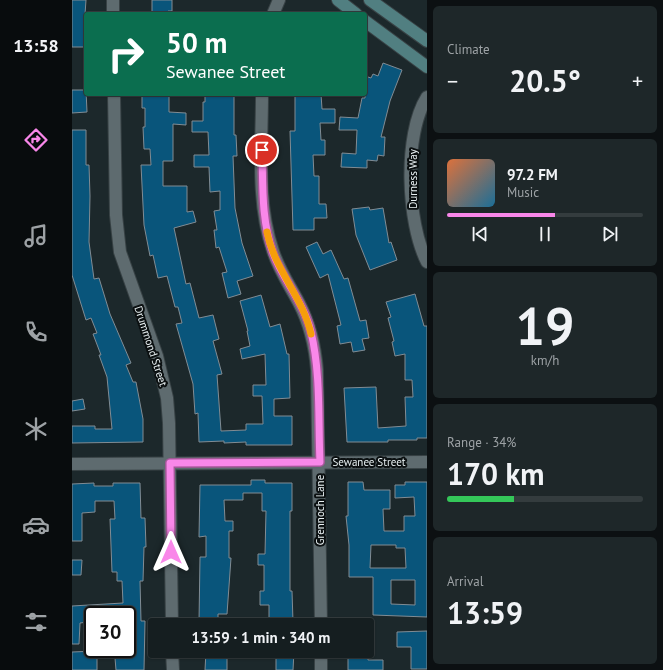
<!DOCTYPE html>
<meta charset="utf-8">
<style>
:root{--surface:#151e20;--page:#1e2729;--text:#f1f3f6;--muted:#9da2a5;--line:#343c3e;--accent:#f987e9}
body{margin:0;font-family:"PT Sans",sans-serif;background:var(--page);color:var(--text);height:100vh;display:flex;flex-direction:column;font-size:15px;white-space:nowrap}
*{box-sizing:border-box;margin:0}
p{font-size:13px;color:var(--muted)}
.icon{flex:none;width:22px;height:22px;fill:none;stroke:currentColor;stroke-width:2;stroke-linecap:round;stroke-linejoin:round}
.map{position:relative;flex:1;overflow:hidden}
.side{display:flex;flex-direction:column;gap:6px;padding:6px;background:#0c1012;width:236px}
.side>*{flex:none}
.guide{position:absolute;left:12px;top:12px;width:283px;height:84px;border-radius:4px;box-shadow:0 1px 3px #0004,0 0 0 1px var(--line);background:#0b6e4f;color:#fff;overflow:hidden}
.speed{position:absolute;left:12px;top:606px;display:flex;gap:8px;font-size:20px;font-weight:700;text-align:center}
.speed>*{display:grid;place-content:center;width:52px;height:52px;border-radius:50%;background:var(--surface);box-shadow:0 1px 3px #0004,0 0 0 1px var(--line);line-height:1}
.speed .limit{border:2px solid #111;border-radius:6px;background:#fff;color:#111}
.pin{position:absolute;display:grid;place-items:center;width:34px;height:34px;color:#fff;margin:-17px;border:2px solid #fff;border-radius:50%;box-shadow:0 1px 4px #0007}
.me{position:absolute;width:44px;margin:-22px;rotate:0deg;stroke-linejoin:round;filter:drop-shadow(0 0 3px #0008)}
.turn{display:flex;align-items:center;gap:14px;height:84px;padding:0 16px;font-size:18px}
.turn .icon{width:52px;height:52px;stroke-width:2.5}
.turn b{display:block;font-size:28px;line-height:34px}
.big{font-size:30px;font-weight:700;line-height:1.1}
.side .widget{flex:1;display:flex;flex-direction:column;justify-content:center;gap:6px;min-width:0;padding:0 14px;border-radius:6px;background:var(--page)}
.side .dial{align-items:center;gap:0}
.dial b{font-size:52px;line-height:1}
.song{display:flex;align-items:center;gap:12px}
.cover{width:48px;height:48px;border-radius:6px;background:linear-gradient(135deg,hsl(20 70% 55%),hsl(200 70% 35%))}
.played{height:4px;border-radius:2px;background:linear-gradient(90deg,var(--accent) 55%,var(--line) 55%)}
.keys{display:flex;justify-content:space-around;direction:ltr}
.heat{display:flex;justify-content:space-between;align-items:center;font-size:22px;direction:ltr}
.charge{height:6px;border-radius:3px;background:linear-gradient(90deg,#34c759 34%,var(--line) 0)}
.trip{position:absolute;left:76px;top:618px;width:226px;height:40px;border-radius:4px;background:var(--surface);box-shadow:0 1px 3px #0004,0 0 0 1px var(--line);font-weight:700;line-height:40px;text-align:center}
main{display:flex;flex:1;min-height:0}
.dock{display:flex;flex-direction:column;width:72px;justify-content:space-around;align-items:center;background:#080c0d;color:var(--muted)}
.dock .icon{width:28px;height:28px}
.dock .selected{color:var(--accent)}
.dock b{font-size:18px;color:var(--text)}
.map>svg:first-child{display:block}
.building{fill:#09557b;stroke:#818c94;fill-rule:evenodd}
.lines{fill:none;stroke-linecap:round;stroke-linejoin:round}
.minor-casing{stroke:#384245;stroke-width:14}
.secondary-casing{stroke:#384245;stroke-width:14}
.minor{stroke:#5e6b6f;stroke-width:12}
.secondary{stroke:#517f81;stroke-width:12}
.route-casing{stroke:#a25897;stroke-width:10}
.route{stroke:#f987e9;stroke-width:7}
.slow{stroke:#f59e0b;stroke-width:7}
.labels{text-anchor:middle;stroke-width:4;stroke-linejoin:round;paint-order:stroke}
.street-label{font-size:11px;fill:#e9f1f3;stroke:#0b1011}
</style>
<main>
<nav class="dock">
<b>13:58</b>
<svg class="icon selected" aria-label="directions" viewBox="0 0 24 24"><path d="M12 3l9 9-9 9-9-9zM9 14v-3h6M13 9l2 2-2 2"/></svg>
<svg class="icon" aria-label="music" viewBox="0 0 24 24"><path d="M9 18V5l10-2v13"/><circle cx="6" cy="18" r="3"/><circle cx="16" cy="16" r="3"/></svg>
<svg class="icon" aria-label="phone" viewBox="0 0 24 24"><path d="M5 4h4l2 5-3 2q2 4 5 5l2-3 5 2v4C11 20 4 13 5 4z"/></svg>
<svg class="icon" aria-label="climate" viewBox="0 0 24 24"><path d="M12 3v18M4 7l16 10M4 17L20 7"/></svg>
<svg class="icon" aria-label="car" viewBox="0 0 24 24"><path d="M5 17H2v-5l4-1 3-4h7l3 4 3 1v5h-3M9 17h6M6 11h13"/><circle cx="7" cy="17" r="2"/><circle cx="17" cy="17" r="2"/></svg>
<svg class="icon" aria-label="filters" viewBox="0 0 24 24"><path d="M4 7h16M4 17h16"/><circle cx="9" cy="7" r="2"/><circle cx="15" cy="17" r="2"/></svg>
</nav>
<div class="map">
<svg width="355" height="670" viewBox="0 0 355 670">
<rect width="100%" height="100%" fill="#1c282b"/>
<g class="building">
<polygon points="0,0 14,0 12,29 14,29 14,47 0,47"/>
<polygon points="80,0 100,0 100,11 96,11 96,14 80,14"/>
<polygon points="311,63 330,70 318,101 309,137 313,137 312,156 306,155 305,161 295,160 295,168 269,167 270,153 284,154 285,130 267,130 268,117 286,118 290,98 293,98 293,76 299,78 301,74 306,76"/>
<polygon points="0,90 14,90 15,112 0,113"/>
<polygon points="70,94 97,94 97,112 114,113 114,125 101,124 101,161 91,161 91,186 115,186 115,212 121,211 124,222 102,228 114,284 118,283 127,318 141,315 147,339 141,341 150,374 145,375 149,431 174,430 174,424 191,424 190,396 181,396 181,385 194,385 193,354 170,359 168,349 178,346 175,331 176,331 168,301 189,295 198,327 208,324 215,354 217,354 218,398 202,399 202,416 220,416 220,445 174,445 174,442 152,443 152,441 127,442 126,413 123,414 121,384 104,324 110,323 106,307 103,307 95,276 86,278 81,255 78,256 72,225 69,165 79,165 78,149 72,149 71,127 73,127 73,108 70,108"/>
<polygon points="133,94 162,94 162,135 164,135 165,156 161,156 163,208 170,243 181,276 165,281 169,294 156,298 150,273 155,272 147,247 144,248 142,230 145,230 142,211 148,210 148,191 138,192 137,167 122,167 122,155 137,155 136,132 120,132 120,121 131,121 131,102 133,102"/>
<polygon points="223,94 249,94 250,109 263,109 263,123 248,123 249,140 253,140 253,155 241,155 242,176 247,176 247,204 254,204 255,218 242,218 242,230 221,230 218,131 223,131"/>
<polygon points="0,130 14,130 14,165 17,165 18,196 17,242 22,279 27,278 38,314 59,363 54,365 61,382 64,382 71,419 71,442 0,443 0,426 23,426 23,429 40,429 35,377 27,355 29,355 21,334 25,333 19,318 14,320 0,275"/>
<polygon points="297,207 298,210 311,208 317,243 319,242 325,260 298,270 284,235 280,209"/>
<polygon points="245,242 251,254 259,250 272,279 276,278 288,321 294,320 297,338 290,339 293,350 281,352 279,342 268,344 265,326 269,325 256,274 248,278 234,247"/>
<polygon points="343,294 352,326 355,326 355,438 345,438 345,440 316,440 316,442 275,442 272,388 304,387 306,428 334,426 333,397 341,397 340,380 333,380 333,354 323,356 320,342 322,341 316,318 319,317 314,302"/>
<polygon points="11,399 13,409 0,411 0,401"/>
<polygon points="179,480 193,480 193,483 220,483 220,511 218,511 218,591 220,591 221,622 197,622 197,605 188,605 188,591 192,591 192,565 186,565 186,554 193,554 194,511 190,511 190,493 171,493 171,500 152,500 153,521 161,521 161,531 157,531 157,558 159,558 155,614 146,614 146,622 127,622 128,557 134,557 134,536 127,537 128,485 179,485"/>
<path d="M 276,482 L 291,482 L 292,490 L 318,490 L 318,509 L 311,509 L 312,531 L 332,531 L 332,516 L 343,516 L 342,497 L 323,498 L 323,485 L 333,485 L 333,482 L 355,482 L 355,617 L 301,615 L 301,577 L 277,577 L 277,545 L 274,516 L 276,516 ZM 299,545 L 324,545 L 324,548 L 333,548 L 334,568 L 298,568 ZM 319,580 L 343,580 L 343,605 L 319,604 Z"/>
<polygon points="22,483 22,486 41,486 41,483 68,483 69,518 73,518 74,547 72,547 71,581 68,581 69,621 73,621 72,670 44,670 43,658 55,657 55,615 16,615 16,622 8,623 7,644 0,644 0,606 51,603 50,581 45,581 45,572 40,572 38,519 43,519 42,501 23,501 23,512 10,513 10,541 0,541 0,484"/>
<polygon points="0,560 10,560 9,575 0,575"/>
<polygon points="355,631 355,669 339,669 339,647 325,647 325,632"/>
<polygon points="25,651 25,670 0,670 0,652"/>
<polygon points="134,651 155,651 155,670 133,670"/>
<polygon points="204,651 222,651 221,670 204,670"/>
<polygon points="276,655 296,655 296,660 311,660 311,670 276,670"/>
</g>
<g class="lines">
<g class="minor-casing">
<g id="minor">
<polyline points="41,0 41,14"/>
<polyline points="201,14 207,0"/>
<polyline points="42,94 44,215 48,252 85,356 95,398 97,423 100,625"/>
<path d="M 190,94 C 190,146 184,202 201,251 C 207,270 218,286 227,303 C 238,324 243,346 245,370 L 249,625"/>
<path d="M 355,97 C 331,135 335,223 355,262"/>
<polyline points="0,464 355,462"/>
<polyline points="100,651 101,670"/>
<polyline points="249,651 249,670"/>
</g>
</g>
<g class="secondary-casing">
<g id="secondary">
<polyline points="266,0 284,14"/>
<polyline points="298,0 355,41"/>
<polyline points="293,21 355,67"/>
</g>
</g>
<use href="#minor" class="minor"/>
<use href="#secondary" class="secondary"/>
</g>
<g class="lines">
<g class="route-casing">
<path id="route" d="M 99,552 L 98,463 L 248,462 C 246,419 249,374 239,332 C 232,303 211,280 201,253 C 189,219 191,185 190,150"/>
</g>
<use href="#route" class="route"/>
<path class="slow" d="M 195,232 C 202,269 231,297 239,334"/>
</g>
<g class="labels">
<g class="street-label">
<text transform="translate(341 179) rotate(-90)" y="4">Durness Way</text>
<text transform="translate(79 346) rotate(72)" y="4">Drummond Street</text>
<text x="297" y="466">Sewanee Street</text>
<text transform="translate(248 510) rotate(-90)" y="4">Grennoch Lane</text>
</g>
</g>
</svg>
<div class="speed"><div class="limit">30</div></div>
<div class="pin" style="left:190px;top:150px;background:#d93025"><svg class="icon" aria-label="arrive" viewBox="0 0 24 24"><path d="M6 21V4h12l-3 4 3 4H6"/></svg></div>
<svg class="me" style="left:99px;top:552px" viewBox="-20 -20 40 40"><path d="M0-17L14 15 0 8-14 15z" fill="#f987e9" stroke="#fff" stroke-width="4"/></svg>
<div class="trip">13:59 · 1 min · 340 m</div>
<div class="guide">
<div class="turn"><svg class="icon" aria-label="right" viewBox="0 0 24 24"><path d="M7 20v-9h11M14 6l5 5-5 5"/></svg><div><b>50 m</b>Sewanee Street</div></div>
</div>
</div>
<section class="side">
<div class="widget"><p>Climate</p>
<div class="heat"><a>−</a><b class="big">20.5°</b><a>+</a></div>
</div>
<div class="widget">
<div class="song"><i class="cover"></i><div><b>97.2 FM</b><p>Music</p></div></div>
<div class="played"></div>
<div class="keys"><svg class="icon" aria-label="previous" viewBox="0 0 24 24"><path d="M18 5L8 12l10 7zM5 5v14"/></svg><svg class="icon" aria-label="pause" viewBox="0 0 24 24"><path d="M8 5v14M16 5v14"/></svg><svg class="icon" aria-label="next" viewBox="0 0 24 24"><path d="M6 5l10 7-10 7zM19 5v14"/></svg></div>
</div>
<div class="widget dial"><b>19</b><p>km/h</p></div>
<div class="widget"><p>Range · 34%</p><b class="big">170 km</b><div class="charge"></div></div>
<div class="widget"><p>Arrival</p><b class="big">13:59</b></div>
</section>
</main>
